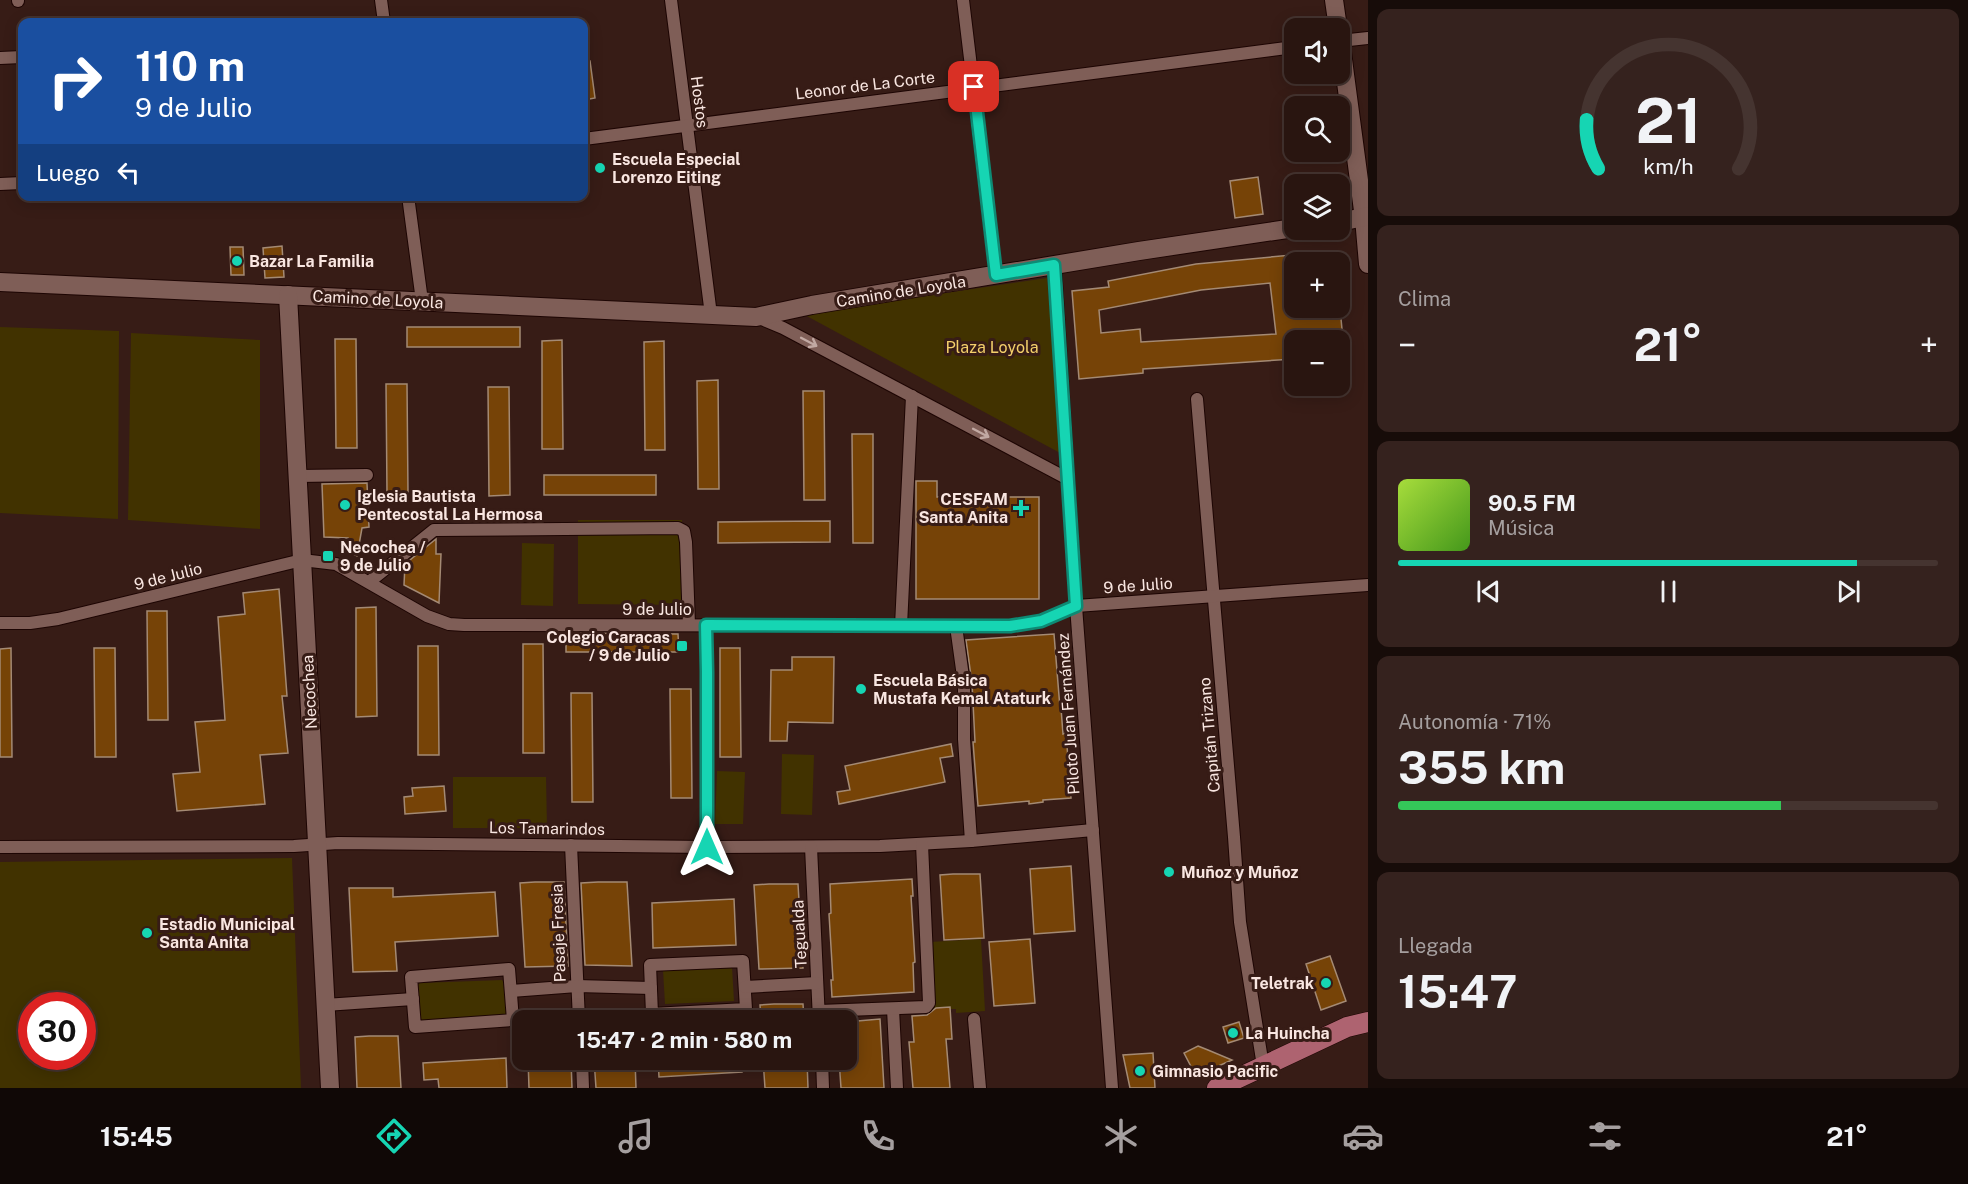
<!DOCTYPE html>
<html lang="es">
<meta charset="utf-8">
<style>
:root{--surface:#291510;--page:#35221e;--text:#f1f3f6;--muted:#a59f9f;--line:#453430;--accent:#16d5b3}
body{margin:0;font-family:"Public Sans",sans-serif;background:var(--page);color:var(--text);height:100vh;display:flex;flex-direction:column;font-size:22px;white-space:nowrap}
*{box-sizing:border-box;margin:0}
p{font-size:20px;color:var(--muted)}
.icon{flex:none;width:33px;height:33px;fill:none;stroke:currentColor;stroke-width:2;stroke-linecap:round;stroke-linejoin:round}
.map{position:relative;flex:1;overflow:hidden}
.panel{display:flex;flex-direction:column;gap:9px;padding:9px;background:#170c09;width:600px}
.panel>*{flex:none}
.guide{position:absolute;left:18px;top:18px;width:570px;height:183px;border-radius:12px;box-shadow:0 3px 15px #0003,0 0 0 2px var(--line);background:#1a4fa0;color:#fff;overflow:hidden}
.fabs{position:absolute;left:1284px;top:18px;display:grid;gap:12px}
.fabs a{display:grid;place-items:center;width:66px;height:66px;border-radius:12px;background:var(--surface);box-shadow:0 3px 15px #0003,0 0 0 2px var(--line);font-size:30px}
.speed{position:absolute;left:18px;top:992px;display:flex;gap:12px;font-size:30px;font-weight:700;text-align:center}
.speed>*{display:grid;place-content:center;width:78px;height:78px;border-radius:50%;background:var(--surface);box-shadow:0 3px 15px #0003,0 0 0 2px var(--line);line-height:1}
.speed .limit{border:9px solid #d22;background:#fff;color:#111}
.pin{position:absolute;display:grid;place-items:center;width:51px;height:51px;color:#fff;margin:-26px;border-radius:12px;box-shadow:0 3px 9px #0006}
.me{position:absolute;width:66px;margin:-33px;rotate:0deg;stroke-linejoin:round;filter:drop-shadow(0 0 4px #0008)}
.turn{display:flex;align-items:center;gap:21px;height:126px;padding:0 18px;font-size:27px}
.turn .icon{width:78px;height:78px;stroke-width:2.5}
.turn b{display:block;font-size:42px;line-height:51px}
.then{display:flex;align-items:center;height:57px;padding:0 18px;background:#0003;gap:12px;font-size:22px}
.big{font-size:45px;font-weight:700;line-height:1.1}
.panel .tile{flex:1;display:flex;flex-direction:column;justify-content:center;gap:9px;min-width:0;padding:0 21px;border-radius:12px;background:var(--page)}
.panel .dial{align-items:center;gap:0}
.dial svg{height:156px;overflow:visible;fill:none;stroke:var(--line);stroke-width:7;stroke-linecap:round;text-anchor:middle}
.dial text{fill:var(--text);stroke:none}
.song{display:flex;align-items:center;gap:18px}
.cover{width:72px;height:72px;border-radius:9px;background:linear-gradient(135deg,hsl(80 70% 55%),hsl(100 70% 35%))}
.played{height:6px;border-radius:3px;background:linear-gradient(90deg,var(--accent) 85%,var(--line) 85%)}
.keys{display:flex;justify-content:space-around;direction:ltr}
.heat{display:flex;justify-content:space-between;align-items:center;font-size:33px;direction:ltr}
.charge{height:9px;border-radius:4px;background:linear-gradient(90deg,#34c759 71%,var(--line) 0)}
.trip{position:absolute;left:512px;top:1010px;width:345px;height:60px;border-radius:12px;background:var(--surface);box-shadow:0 3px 15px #0003,0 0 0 2px var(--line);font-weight:700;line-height:60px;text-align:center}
.tab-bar{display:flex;height:96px;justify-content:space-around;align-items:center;background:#100806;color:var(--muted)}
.tab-bar .icon{width:42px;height:42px}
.tab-bar .current{color:var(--accent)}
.tab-bar b{font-size:27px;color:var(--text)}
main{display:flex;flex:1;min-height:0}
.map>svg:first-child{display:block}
.green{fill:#413200;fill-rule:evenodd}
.building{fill:#764307;stroke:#a48a74;stroke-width:1.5;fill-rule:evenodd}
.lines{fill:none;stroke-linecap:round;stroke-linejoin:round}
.street-casing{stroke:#1d0503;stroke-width:14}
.secondary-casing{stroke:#1d0503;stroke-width:20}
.primary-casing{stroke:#1d0503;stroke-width:21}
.street{stroke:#7f5e57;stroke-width:12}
.secondary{stroke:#7f5e57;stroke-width:18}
.primary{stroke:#ae6370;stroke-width:20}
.oneway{stroke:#c2a9a3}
.route-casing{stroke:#0e8a74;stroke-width:15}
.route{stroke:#16d5b3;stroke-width:10}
.poi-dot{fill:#16d5b3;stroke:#371c16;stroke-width:2}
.labels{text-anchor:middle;stroke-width:6;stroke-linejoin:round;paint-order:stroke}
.street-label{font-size:16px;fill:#f9e6e1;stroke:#371c16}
.poi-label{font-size:16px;font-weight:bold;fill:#f9e6e1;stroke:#371c16;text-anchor:start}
.park-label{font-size:16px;fill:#f4d06b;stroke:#371c16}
</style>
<main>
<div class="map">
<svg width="1368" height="1088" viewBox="0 0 1368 1088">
<rect width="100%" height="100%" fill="#371c16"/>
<g class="green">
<polygon points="1047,278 1062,454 803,314"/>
<polygon points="0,327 119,331 118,519 0,513"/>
<polygon points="131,333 260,340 260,529 128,520"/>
<polygon points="578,520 682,520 683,605 578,604"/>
<polygon points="522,543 554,544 553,606 521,605"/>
<polygon points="782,754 814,755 812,815 781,814"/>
<polygon points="717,771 745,772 743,824 715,824"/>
<polygon points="453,777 546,777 547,828 453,828"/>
<path d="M 292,858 L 301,1088 L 0,1088 L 0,862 ZM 32,1005 L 82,1005 L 82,1056 L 32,1056 Z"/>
<polygon points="981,939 985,1011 956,1013 956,1009 933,1009 930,942"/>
<polygon points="732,967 734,1001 665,1004 663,970"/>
<polygon points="502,980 505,985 507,1019 420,1028 414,988 420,983"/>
</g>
<g class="building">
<polygon points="584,61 590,61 595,98 584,100"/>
<polygon points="1258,177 1263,214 1235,218 1230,181"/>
<polygon points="282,246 284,277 265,278 263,248"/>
<polygon points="230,247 243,247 244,275 231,275"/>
<path d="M 1335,251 L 1336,262 L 1295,262 L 1294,257 L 1294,308 L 1340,308 L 1343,340 L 1294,340 L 1294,359 L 1143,369 L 1143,373 L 1079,379 L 1072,291 L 1109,287 L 1108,281 L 1196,264 ZM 1270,283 L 1276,334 L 1141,342 L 1140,329 L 1101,333 L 1099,310 L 1201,290 Z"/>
<rect x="407" y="327" width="113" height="20"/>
<polygon points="335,339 356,339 357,448 336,448"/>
<polygon points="562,340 563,449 542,449 542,341"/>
<polygon points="664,341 665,450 645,450 644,342"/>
<polygon points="718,380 719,489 698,489 697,381"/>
<polygon points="386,384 407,384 408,493 387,493"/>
<polygon points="488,387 509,387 510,495 489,496"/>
<polygon points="803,391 824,391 825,500 804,500"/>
<polygon points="852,434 873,434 873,543 853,543"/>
<rect x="544" y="475" width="112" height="20"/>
<polygon points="916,481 937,481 937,497 1039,497 1039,599 916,599"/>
<polygon points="367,483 369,527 362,528 357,556 347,551 348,538 324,537 322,484"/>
<polygon points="830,521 830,542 718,543 718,522"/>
<polygon points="436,539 436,554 441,554 439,603 404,585 405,564"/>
<polygon points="279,589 287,696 282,696 288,753 260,755 265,804 177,811 173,774 200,772 195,722 225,720 218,617 245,614 243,593"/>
<polygon points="376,607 377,716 356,717 356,608"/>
<polygon points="147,611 167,611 168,720 148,720"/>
<polygon points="566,633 678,634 679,652 566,652"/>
<polygon points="1054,634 1060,708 1061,708 1063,734 1066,733 1071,798 1043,800 1043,802 1029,804 1029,801 978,806 973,742 975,742 972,683 966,640"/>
<polygon points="523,644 543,644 544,753 523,753"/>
<polygon points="418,646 438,646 439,755 418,755"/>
<polygon points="11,648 12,757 0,757 0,649"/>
<polygon points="94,648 115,648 116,757 95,757"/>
<polygon points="720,648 740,648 741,757 720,757"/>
<polygon points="792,657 834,657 833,723 788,722 787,741 770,741 771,670 792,670"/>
<polygon points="670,689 691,689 692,798 671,798"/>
<polygon points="571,693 592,693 593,802 572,802"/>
<polygon points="951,744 953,756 940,758 945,782 839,804 837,792 850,790 845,766"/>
<polygon points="444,786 446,811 405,814 404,797 413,796 412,788"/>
<polygon points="1071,866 1075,931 1034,934 1030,869"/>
<polygon points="953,874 980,874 984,938 944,940 940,875"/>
<polygon points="912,879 913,896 911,896 915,962 913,963 914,992 832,997 831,980 833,980 829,914 831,913 830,884"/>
<polygon points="535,882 564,882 568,966 525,967 520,883"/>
<polygon points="598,882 627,882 632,966 585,965 581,883"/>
<polygon points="769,884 798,884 803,968 759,969 754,885"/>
<polygon points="349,888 393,888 393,897 495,892 498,936 395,942 397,971 353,972"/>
<polygon points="734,899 736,945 653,948 652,903"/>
<polygon points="1030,939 1035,1003 994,1006 989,942"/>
<polygon points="1330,956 1346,1001 1321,1010 1306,964"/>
<polygon points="774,1004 803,1004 804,1020 761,1020 760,1005"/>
<polygon points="950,1007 952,1039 946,1039 950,1088 913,1088 909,1042 914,1042 912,1016 927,1015 936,1008"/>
<polygon points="880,1019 884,1088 841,1088 839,1059 846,1059 846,1022"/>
<polygon points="1239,1022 1244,1038 1228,1043 1223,1027"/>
<polygon points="369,1036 398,1036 401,1088 357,1088 355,1037"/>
<polygon points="1198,1046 1208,1050 1232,1060 1196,1076 1184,1053"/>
<polygon points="1153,1053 1155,1088 1130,1088 1123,1055"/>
<polygon points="506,1058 507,1088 439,1088 438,1079 424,1080 423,1063"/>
<polygon points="528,1059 571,1059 572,1088 529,1088"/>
<polygon points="594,1059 635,1059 636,1088 596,1088"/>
<polygon points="678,1059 741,1059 742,1072 659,1077 658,1060"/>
<polygon points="763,1059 807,1059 808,1088 765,1088"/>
</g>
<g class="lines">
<g class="street-casing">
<g id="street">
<polyline points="18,0 18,1"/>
<polyline points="381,0 384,22"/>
<polyline points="671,0 711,315"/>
<polyline points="963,0 996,275"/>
<polyline points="1340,41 1368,38"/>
<polyline points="0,58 22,57"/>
<polyline points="584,139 1294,47"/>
<polyline points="0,184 22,183"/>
<polyline points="408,196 422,301"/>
<polyline points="1055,265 1076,606 1112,1088"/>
<polyline points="757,317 783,328 1068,479"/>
<polyline points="1197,399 1234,837 1240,922 1263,1066"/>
<polyline points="298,476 367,475"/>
<polyline points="369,582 434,530 678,528 684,531 686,542 689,625"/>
<polyline points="0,623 30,623 58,619 302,560 336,564 427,616 449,624 464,625 1010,626 1041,621 1076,606 1368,585"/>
<polyline points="706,625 707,672 707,847"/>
<polyline points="901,626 912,396"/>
<polyline points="956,626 964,684 964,739 971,841"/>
<polyline points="571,845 579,1020"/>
<polyline points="0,847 294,846 338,843 707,847 880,846 971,841 1093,830"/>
<polyline points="811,847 819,1020"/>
<polygon points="743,961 746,1009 652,1014 650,965"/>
<polygon points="509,969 513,1020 415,1027 411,977"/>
<polyline points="745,987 817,983"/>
<polyline points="511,991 577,986 651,988"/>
<polyline points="325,1005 413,999"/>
<polyline points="893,1009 897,1088"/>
<polyline points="819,1011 926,1007 929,1003 922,844"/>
<polyline points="974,1019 980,1088"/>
<polyline points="582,1059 583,1088"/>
<polyline points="822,1059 823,1088"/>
</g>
</g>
<g class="secondary-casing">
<g id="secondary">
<polyline points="1334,0 1338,28"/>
<polyline points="1340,37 1364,218 1368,264"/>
<polyline points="1340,222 1368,216"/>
<polyline points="0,282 756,317 812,305 1139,251 1294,228"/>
<polyline points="288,295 330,1088"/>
</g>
</g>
<g class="primary-casing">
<polyline id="primary" points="1217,1088 1347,1027 1368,1022"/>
</g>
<use href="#street" class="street"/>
<use href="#secondary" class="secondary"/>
<use href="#primary" class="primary"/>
</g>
<defs><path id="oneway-shaft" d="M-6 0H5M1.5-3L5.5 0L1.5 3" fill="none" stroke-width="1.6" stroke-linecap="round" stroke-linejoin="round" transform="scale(1.5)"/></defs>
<g class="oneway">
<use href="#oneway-shaft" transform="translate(809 342) rotate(28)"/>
<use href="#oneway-shaft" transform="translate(981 433) rotate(28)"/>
</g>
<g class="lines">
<g class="route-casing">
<polyline id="route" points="707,847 707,672 706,625 1010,626 1041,621 1076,606 1054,265 996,275 974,87"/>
</g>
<use href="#route" class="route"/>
</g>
<g class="poi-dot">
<circle cx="600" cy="168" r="6"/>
<circle cx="237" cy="261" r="6"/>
<circle cx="345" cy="505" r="6"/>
<path d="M1018 499h6v6h6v6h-6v6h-6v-6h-6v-6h6z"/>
<rect x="322" y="550" width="12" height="12" rx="3"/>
<rect x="676" y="640" width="12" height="12" rx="3"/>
<circle cx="861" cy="689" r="6"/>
<circle cx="1169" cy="872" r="6"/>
<circle cx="147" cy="933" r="6"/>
<circle cx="1326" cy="983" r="6"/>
<circle cx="1233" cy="1033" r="6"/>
<circle cx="1140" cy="1071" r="6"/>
</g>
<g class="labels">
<g class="street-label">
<text transform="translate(865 85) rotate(-7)" y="6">Leonor de La Corte</text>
<text transform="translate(700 102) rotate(83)" y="6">Hostos</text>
<text transform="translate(901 291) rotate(-9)" y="6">Camino de Loyola</text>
<text transform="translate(378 299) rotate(3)" y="6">Camino de Loyola</text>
<text transform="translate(168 576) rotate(-14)" y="6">9 de Julio</text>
<text transform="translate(1138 585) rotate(-4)" y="6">9 de Julio</text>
<text x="657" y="615">9 de Julio</text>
<text transform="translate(309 692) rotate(-93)" y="6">Necochea</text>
<text transform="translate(1068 714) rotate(-94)" y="6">Piloto Juan Fernández</text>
<text transform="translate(1209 735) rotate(-95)" y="6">Capitán Trizano</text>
<text transform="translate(547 828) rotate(1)" y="6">Los Tamarindos</text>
<text transform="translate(558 933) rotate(-92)" y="6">Pasaje Fresia</text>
<text transform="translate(799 934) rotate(-93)" y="6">Tegualda</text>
</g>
<g class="poi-label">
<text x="612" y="165">Escuela Especial<tspan x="612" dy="18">Lorenzo Eiting</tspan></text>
<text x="249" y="267">Bazar La Familia</text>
<text x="357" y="502">Iglesia Bautista<tspan x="357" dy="18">Pentecostal La Hermosa</tspan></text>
<text x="1008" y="505" text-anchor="end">CESFAM<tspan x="1008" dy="18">Santa Anita</tspan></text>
<text x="340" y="553">Necochea /<tspan x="340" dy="18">9 de Julio</tspan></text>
<text x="670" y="643" text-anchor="end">Colegio Caracas<tspan x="670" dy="18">/ 9 de Julio</tspan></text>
<text x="873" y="686">Escuela Básica<tspan x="873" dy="18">Mustafa Kemal Ataturk</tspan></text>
<text x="1181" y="878">Muñoz y Muñoz</text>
<text x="159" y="930">Estadio Municipal<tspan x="159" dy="18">Santa Anita</tspan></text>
<text x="1314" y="989" text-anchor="end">Teletrak</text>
<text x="1245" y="1039">La Huincha</text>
<text x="1152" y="1077">Gimnasio Pacific</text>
</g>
<g class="park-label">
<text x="992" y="353">Plaza Loyola</text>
</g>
</g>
</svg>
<div class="fabs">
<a><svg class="icon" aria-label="sound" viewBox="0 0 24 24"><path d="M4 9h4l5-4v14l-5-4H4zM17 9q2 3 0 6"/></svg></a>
<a><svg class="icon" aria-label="search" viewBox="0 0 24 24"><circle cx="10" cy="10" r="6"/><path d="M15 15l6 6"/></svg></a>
<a><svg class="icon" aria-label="layers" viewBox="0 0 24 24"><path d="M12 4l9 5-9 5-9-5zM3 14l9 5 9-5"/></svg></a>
<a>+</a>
<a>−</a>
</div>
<div class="speed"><div class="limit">30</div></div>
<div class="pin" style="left:974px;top:87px;background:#d93025"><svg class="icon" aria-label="arrive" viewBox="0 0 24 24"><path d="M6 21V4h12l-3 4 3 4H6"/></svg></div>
<svg class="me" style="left:707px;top:847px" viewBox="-20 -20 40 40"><path d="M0-17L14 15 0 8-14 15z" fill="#16d5b3" stroke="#fff" stroke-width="4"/></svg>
<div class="trip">15:47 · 2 min · 580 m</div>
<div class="guide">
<div class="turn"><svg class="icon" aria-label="right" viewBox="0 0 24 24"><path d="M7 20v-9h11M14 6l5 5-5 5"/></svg><div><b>110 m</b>9 de Julio</div></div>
<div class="then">Luego<svg class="icon" aria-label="left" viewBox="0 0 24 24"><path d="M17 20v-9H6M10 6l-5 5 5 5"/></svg></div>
</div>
</div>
<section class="panel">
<div class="tile dial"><svg viewBox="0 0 100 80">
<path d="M14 69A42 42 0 1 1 86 69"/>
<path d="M14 69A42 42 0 0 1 8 44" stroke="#16d5b3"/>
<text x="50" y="56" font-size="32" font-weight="700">21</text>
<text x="50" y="72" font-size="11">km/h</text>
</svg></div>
<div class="tile"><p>Clima</p>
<div class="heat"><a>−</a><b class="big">21°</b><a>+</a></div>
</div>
<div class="tile">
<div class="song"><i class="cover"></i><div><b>90.5 FM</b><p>Música</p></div></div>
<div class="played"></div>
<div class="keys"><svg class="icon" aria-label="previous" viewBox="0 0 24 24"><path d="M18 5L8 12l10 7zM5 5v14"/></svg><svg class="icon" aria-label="pause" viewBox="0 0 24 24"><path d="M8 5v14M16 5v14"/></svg><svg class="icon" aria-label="next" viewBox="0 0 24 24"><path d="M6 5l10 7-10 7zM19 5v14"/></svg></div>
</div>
<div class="tile"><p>Autonomía · 71%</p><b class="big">355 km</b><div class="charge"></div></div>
<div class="tile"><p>Llegada</p><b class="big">15:47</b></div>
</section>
</main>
<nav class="tab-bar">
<b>15:45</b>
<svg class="icon current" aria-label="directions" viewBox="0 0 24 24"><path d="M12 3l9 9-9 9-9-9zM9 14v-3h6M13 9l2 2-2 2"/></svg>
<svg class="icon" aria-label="music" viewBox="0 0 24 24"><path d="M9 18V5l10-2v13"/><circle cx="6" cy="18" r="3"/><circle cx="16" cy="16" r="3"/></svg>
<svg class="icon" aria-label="phone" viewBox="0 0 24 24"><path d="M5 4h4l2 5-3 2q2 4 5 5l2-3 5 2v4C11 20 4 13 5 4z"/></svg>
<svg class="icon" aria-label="climate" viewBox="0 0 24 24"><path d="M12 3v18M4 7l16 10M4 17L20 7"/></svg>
<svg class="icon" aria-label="car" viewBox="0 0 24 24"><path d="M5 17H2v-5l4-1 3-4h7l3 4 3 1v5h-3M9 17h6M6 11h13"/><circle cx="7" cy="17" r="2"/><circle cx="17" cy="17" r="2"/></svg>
<svg class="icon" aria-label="filters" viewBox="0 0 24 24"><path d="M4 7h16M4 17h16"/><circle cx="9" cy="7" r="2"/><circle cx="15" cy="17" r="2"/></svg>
<b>21°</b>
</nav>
